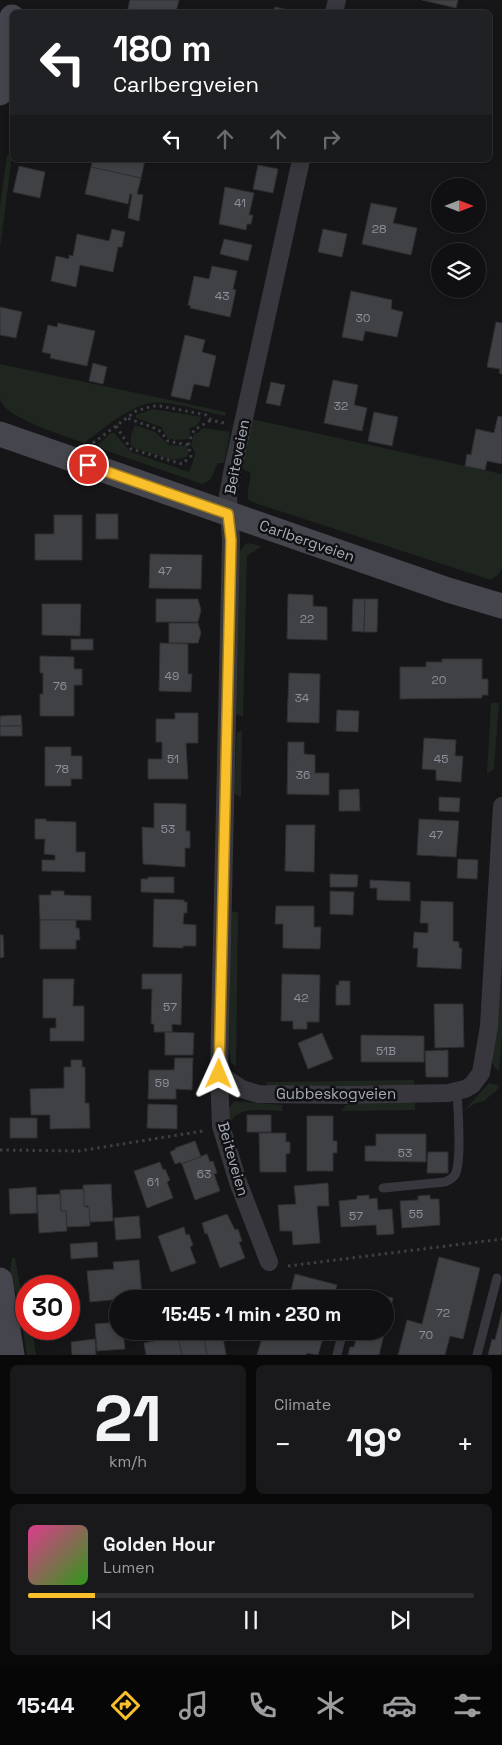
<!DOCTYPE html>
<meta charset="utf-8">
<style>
:root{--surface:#101012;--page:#19191b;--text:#f1f3f6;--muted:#9c9d9f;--line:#303032;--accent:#fac02c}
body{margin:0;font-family:"Space Grotesk",sans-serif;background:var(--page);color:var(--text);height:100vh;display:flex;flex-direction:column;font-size:19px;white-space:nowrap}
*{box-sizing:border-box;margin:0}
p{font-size:16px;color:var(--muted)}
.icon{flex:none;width:28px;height:28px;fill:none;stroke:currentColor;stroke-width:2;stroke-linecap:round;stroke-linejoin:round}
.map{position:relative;height:1355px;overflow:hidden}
.sheet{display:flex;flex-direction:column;gap:10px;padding:10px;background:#09090a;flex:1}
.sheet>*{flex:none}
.banner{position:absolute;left:10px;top:10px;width:482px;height:152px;border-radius:8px;box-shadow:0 2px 8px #0003,0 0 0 1px var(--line);background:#202124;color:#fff;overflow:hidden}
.needle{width:32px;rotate:90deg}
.fabs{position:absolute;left:431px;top:178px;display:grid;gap:10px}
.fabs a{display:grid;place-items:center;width:55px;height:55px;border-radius:50%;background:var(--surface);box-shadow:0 2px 8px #0003,0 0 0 1px var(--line);font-size:25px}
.speed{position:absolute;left:15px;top:1275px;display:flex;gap:10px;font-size:25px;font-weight:700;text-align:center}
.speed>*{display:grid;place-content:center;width:65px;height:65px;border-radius:50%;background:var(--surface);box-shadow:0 2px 8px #0003,0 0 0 1px var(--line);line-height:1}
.speed .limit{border:8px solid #d22;background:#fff;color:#111}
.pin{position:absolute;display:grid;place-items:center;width:42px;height:42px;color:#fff;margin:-21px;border:2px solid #fff;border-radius:50%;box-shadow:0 1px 5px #0007}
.me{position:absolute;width:55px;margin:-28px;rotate:1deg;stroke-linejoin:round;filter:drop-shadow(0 0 4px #0008)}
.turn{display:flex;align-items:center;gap:18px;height:105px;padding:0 20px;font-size:22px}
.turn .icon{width:65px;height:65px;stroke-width:2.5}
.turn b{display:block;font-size:35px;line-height:42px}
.lanes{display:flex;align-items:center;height:48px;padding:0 20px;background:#0003;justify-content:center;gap:25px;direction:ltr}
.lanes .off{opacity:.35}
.big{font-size:38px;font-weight:700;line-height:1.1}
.sheet .card{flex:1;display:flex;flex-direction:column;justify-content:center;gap:8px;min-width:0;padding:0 18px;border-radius:8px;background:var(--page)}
.sheet .dial{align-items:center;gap:0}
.dial b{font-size:65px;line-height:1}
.song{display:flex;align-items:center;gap:15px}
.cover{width:60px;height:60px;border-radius:8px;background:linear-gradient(135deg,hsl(330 70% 55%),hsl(110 70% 35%))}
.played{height:5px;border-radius:2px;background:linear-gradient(90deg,var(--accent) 15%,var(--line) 15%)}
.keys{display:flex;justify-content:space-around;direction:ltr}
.heat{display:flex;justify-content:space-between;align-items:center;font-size:28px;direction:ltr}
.sheet .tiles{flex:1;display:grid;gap:10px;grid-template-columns:1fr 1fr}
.card:last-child{grid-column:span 2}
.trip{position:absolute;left:109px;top:1290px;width:285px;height:50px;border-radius:25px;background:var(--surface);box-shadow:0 2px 8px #0003,0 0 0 1px var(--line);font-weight:700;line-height:50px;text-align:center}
.menu{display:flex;height:80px;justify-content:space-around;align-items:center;background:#060607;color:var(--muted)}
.menu .icon{width:35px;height:35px}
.menu .on{color:var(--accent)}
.menu b{font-size:22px;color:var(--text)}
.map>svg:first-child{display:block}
.green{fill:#1e261f}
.building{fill:#404145;stroke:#303034}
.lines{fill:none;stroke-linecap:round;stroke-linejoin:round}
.path{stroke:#3d3e44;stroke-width:3;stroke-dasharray:2.5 4;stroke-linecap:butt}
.lane{stroke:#37373d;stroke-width:9}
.street{stroke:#37373d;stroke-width:18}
.secondary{stroke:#45464d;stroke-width:25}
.route-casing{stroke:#a27d1d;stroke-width:12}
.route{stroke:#fac02c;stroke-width:9}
.labels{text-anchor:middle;stroke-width:5;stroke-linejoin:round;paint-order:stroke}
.number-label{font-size:12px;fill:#8d919c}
.street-label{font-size:15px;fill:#a7acb9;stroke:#111113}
</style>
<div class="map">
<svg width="502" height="1355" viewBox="0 0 502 1355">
<rect width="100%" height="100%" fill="#161618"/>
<g class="green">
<polygon points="7,155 12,155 0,248 0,206"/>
<path d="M 0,364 L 226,412 L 225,416 C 205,412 170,400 151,403 C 129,406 102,430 84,443 C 66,436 4,418 0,399 C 0,388 0,375 0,364 Z"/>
<path d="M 153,409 L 201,417 C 200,424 196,426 190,428 L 189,439 L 174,440 L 168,438 L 161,427 L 136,418 L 136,415 Z"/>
<path d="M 252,419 L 502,474 L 502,567 L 499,574 L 491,580 L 252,502 L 248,499 C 246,489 252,480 250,472 L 242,469 Z"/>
<polygon points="135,425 155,432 169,445 185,446 188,449 188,454 187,457 173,460 134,448 131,445 131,436"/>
<polygon points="203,428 230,432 224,463 218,463 210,480 202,484 96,447 111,433 114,433 131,452 189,472 195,456 194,450 191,445 194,434 199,432"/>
<polygon points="247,543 262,546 247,556 243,717 235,714 238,556 242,548"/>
<polygon points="491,703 499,703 494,769 487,774"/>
<polygon points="242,731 241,798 234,793 237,732"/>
<polygon points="232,911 238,913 236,1066 231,1063 229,1047 231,928"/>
<polygon points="502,946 502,1034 499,1071 495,1068 492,1062"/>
<polygon points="414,1080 414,1085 284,1087 268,1086 266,1082"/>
<polygon points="489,1083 498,1085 498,1089 484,1101 474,1104 464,1111"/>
<path d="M 234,1101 L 283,1105 L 282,1111 C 262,1111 236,1104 228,1127 L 229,1108 Z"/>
<polygon points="374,1102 415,1102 415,1110 341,1111 346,1105"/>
<polygon points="15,1257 26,1320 26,1329 32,1329 36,1355 27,1355 17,1294 11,1283 10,1271 12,1258"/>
</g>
<g class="building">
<polygon points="130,0 179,0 176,12 127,12"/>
<polygon points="422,0 458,0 456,8"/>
<polygon points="275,7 298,12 273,12"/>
<polygon points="93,160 145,160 141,178 91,167"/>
<polygon points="258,165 278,169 273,193 253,189"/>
<polygon points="19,166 45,172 40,198 13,192"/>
<polygon points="91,167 141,178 137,194 143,195 139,221 128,218 132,194 130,194 128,204 85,194"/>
<polygon points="225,187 254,193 249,215 253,215 251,224 247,224 246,230 219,224"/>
<polygon points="371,203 397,208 393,223 417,228 411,255 362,244"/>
<polygon points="112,229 125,232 122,247 118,247 113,272 80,265 76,287 51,281 56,256 69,259 69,255 73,256 77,234 109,241"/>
<polygon points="323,229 347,234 342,257 318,252"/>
<polygon points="224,239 252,245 248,261 220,254"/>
<polygon points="212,266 237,271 233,289 236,290 230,317 190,308 191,306 188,305 194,276 209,279"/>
<polygon points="351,291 392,300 391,309 403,312 397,337 365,331 363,341 342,337"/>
<polygon points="0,307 22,312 16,338 0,335"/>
<polygon points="496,322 502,323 502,374 499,373 500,369 487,367"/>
<polygon points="58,323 95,331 87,366 50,358 51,354 42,352 48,325 57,327"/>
<polygon points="185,335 205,340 202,352 216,356 209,387 194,384 190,400 171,396"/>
<polygon points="93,363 107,367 103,384 89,381"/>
<polygon points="333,380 358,385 354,405 367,408 362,431 324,423"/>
<polygon points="271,382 285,385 280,406 266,403"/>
<polygon points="374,412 398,417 392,446 368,441"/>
<polygon points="498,416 502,417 502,464 487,461 485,470 465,466 467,454 471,455 476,429 494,433"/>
<rect x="96" y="514" width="22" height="25"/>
<polygon points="54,515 82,515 82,560 35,560 35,534 54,534"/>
<polygon points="150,554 202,555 201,589 149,588"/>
<polygon points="288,594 313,595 313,606 327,607 327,640 287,639"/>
<polygon points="156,599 198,599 201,610 198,622 156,622"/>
<polygon points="353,599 365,599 364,632 352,631"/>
<polygon points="365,599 378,599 377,632 364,632"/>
<polygon points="42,604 81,604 80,636 42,635"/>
<polygon points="169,623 198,623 201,633 198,643 169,643"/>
<rect x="71" y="639" width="22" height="11"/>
<polygon points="160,643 188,644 188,674 192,674 191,692 159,691"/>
<polygon points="40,656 74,657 74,669 82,669 82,685 74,685 74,716 40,716 40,694 43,694 43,673 40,673"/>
<polygon points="442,659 482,659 482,679 488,679 488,695 482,695 482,698 400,699 400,667 426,667 426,662 442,662"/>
<polygon points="289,673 320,674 319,723 287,722"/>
<polygon points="337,710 359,711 358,732 336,731"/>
<polygon points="175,713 198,713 198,743 186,743 188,779 148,779 148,759 162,759 162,742 156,742 156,719 175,719"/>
<polygon points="21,715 22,726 0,726 0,716"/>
<rect x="0" y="726" width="22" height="10"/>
<polygon points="424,738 456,740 455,756 463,756 461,782 436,780 436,770 422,769"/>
<polygon points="288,742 304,742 304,754 315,755 315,773 329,773 329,795 287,794"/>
<polygon points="45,747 71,747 71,756 82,756 82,779 71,779 71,786 45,786"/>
<polygon points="359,789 360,811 339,811 339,790"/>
<polygon points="439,797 460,798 459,812 439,811"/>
<polygon points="154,803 186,804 186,831 190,831 190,848 185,848 185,867 143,864 142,827 154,828"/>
<polygon points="35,819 46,819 46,821 76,822 76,852 85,852 85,872 42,871 42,860 55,860 55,855 44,854 45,839 35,839"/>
<polygon points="419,819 459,821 456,857 417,855"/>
<polygon points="286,825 315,825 314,872 285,871"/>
<polygon points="458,859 478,860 477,879 457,878"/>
<polygon points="330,874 358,875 357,887 330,887"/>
<polygon points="148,877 174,877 174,893 141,892 141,879 148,879"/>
<polygon points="370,880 410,882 410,901 377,900 377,888 370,888"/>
<polygon points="51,891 64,891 64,895 91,896 91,920 40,920 39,895 51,895"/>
<polygon points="330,891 354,892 353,915 330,914"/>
<polygon points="154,899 184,900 184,902 187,902 187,913 184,913 183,924 196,925 196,946 183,946 183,948 153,947"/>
<polygon points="421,901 453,902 453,941 459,942 459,948 462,948 461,969 417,967 418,948 413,948 414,932 428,933 428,923 420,923"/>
<polygon points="276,906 314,906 314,927 321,927 320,949 283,948 283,924 275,924"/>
<polygon points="40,920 76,920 76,928 79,928 80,940 76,940 76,949 40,949"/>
<polygon points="0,935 3,935 4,957 0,958"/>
<polygon points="142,974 182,974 181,1025 172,1024 172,1032 154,1032 154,1024 151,1024 152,989 142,989"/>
<polygon points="282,974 320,975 319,1022 307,1022 307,1029 293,1029 293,1021 281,1021"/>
<polygon points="43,979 74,979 73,1006 84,1006 84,1041 50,1041 50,1028 56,1028 56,1018 43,1018"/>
<polygon points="339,981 350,981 350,1005 336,1005 336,985 339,985"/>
<polygon points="434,1004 463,1004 464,1047 435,1048"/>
<polygon points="165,1032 194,1033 193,1055 165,1055"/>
<polygon points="322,1033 333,1059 308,1069 298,1043"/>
<polygon points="361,1035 424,1036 424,1062 361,1062"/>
<polygon points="448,1050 448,1077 426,1077 425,1051"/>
<polygon points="175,1058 193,1058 192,1090 176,1089 176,1099 148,1099 149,1070 174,1070"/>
<polygon points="71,1060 82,1060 82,1067 85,1067 85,1103 89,1103 90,1128 50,1129 50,1115 31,1115 30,1089 64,1088 64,1067 71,1067"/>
<polygon points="148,1104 177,1105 177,1129 147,1128"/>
<rect x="247" y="1115" width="24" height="17"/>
<polygon points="307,1116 333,1116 333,1141 337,1141 337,1153 333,1153 333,1171 307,1171"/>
<rect x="10" y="1118" width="27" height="20"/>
<polygon points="259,1133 286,1133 286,1142 290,1142 290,1153 286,1154 286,1172 260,1172"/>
<polygon points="376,1134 426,1134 426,1162 365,1161 365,1146 376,1146"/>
<polygon points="195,1141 201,1157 181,1164 181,1162 175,1164 170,1152 176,1149 175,1148"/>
<polygon points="428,1152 448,1152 448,1173 427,1173"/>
<polygon points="207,1154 210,1162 213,1161 217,1173 214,1174 220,1191 195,1200 182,1164"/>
<polygon points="160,1162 163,1170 165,1169 170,1180 167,1182 173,1198 147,1208 134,1171"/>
<polygon points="328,1183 329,1206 317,1206 320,1243 293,1245 292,1231 280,1231 278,1205 296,1204 294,1186"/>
<polygon points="111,1184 113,1221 90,1222 88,1206 84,1206 83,1185"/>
<polygon points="36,1187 37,1213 10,1214 9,1189"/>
<polygon points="84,1189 84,1206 89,1208 90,1226 67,1227 66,1211 61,1211 60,1190"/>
<polygon points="60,1194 61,1211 66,1211 67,1231 39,1233 37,1195"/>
<polygon points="369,1195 369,1199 377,1198 378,1210 392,1209 394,1234 377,1235 376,1225 341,1227 339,1201 357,1199 357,1196"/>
<polygon points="430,1195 430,1199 439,1199 440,1225 402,1228 400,1201 418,1200 418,1196"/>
<polygon points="227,1214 235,1230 238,1229 242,1241 239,1242 245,1258 220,1268 207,1233 205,1234 202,1223"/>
<polygon points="139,1216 141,1238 116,1240 114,1218"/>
<polygon points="184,1227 186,1235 189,1234 193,1245 190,1247 196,1263 171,1272 158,1236"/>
<polygon points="97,1242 98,1257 71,1259 70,1244"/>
<polygon points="439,1257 480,1268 463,1339 450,1336 445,1355 398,1355 407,1320 422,1324"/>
<polygon points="139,1260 142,1297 90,1302 87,1271 114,1269 113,1262"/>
<polygon points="295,1274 337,1285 333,1299 289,1299"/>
<polygon points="367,1292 393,1298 379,1355 348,1355 350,1347 354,1347 358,1331 385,1331 385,1299 365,1299"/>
<polygon points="502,1312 502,1355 488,1355 492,1339 495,1340"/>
<polygon points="118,1322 118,1331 123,1331 125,1349 97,1351 95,1324"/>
<polygon points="152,1331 177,1331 182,1355 146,1355 144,1343 154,1341"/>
<polygon points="177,1331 203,1331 207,1355 182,1355"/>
<polygon points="211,1331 222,1331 226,1355 207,1355 203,1333"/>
<polygon points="280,1331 325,1331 318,1355 307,1353 306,1355 257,1355 263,1334 278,1339"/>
<polygon points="95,1339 96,1355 72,1355 71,1342"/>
</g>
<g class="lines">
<g class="path">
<polyline points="116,426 131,449 182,464 191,456 188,445 168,441 161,432 157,429 127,418"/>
<polyline points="93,443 136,411 153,406 160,406 191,412 206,415 211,420 224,423"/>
<polyline points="188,445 194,430 211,420"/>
<polyline points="0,1150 79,1151 203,1131"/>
<polyline points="288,1266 502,1239"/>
</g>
<g class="lane">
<path d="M 383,1188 L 445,1182 C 449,1180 452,1179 455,1175 C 462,1162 458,1109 457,1091"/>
<polyline points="350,1299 351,1294"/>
<polyline points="337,1355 343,1331"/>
<polyline points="477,1355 497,1278"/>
</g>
<g class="street">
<polyline points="334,12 337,0"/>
<polyline points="219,1074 242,1089 258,1094 343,1095 448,1093 465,1089 472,1085 481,1073 489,1026 502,806"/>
<polyline points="269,1262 238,1182 221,1126 219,1074 231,540 228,496 232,473 301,160"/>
</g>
<g class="secondary">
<polyline points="0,93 12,17"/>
<polyline points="0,434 448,590 502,606"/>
<polyline points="0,1280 12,1355"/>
</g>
</g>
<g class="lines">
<g class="route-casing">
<polyline id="route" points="88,465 228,514 231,540 219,1074"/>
</g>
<use href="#route" class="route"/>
</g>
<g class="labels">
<g class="number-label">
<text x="240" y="207">41</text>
<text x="379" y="233">28</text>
<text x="222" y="300">43</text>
<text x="363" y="322">30</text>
<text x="341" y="410">32</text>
<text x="165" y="575">47</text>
<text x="307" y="623">22</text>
<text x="172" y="680">49</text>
<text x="439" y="684">20</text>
<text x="60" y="690">76</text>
<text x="302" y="702">34</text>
<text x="173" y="763">51</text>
<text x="441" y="763">45</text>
<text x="62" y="773">78</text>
<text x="303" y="779">36</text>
<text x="168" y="833">53</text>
<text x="436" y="839">47</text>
<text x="301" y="1002">42</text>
<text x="170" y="1011">57</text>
<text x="386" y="1055">51B</text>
<text x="162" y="1087">59</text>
<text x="405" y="1157">53</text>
<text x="204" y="1178">63</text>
<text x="153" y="1186">61</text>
<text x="416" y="1218">55</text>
<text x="356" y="1220">57</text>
<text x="443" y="1317">72</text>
<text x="426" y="1339">70</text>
</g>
<g class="street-label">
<text transform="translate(237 457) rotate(-79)" y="5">Beiteveien</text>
<text transform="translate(307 541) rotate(19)" y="5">Carlbergveien</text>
<text x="336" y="1099">Gubbeskogveien</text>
<text transform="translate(233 1159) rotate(74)" y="5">Beiteveien</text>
</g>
</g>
</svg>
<div class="fabs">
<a><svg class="needle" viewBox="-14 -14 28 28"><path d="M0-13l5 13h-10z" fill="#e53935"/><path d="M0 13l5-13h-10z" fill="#9c9d9f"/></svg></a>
<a><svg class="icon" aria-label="layers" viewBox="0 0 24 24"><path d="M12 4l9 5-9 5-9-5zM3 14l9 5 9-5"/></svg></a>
</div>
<div class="speed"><div class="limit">30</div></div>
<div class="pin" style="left:88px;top:465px;background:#d93025"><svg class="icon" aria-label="arrive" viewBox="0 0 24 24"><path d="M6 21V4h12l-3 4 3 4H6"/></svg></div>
<svg class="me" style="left:219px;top:1074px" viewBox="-20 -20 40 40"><path d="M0-17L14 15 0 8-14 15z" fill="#fac02c" stroke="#fff" stroke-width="4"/></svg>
<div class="trip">15:45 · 1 min · 230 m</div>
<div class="banner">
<div class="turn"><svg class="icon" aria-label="left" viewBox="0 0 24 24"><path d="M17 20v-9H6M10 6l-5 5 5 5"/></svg><div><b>180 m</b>Carlbergveien</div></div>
<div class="lanes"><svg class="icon" aria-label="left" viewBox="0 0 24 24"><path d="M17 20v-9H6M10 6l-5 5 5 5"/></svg><svg class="icon off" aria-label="ahead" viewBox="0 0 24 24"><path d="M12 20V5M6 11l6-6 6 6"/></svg><svg class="icon off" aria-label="ahead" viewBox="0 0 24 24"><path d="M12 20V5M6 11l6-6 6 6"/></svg><svg class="icon off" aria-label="right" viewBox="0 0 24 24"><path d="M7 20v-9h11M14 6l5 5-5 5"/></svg></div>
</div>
</div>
<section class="sheet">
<div class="tiles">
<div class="card dial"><b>21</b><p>km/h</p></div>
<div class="card"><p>Climate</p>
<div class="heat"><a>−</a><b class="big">19°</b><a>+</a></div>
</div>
<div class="card">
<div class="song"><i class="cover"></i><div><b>Golden Hour</b><p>Lumen</p></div></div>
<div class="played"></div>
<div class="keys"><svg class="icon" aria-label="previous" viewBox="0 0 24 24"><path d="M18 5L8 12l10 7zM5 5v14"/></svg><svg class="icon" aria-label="pause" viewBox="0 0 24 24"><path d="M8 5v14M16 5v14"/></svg><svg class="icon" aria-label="next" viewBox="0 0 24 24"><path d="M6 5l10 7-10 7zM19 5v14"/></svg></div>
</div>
</div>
</section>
<nav class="menu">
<b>15:44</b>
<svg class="icon on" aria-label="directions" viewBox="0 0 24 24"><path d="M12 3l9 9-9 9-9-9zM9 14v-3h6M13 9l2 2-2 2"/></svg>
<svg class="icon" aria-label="music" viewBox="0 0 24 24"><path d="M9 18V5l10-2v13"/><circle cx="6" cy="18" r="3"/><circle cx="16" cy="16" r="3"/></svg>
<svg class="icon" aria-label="phone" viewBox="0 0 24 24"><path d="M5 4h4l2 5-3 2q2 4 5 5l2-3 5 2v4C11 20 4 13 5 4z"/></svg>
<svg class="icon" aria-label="climate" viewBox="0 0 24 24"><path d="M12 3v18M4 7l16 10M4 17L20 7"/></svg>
<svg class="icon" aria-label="car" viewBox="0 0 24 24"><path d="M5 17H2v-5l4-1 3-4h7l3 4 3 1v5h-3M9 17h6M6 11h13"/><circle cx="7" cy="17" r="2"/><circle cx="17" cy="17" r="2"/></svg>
<svg class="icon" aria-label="filters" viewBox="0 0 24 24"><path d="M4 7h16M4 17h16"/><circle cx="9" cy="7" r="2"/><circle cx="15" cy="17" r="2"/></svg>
</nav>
